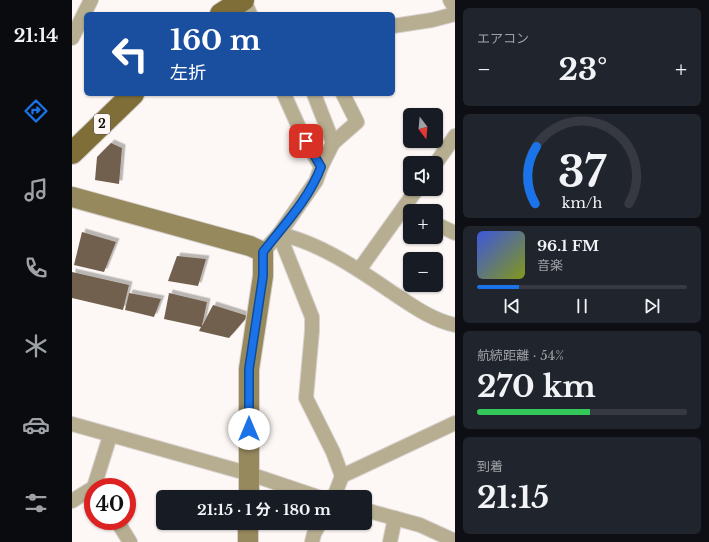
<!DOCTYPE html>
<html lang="ja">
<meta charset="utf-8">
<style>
:root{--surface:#171b24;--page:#20242c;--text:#f1f3f6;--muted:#9ea1a6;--line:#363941;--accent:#1a73e8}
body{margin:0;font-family:"Libre Baskerville","Noto Sans JP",serif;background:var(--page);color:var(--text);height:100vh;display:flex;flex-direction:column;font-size:15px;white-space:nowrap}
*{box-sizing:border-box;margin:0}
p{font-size:13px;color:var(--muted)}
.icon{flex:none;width:22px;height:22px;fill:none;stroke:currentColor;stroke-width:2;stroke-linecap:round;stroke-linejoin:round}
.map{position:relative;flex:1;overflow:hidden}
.drawer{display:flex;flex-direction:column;gap:8px;padding:8px;background:#0d0f14;width:254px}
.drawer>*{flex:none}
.banner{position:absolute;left:12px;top:12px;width:311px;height:84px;border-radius:6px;box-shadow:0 1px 3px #0004;background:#1a4fa0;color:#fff;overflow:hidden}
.needle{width:26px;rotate:164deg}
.fabs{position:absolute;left:331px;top:108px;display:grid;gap:8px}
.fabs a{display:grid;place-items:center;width:40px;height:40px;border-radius:6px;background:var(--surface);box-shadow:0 1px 3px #0004;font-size:20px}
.speed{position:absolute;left:12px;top:478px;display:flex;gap:8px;font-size:20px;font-weight:700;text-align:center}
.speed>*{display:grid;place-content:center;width:52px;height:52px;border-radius:50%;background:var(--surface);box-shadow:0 1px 3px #0004;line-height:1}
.speed .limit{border:6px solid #d22;background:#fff;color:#111}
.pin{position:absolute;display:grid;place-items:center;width:34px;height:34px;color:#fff;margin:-17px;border-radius:8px;box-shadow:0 2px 6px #0006}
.me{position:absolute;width:44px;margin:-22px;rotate:0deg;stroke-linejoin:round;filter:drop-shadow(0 0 3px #0008)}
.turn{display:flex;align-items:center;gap:14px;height:84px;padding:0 20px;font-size:18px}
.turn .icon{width:52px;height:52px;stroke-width:2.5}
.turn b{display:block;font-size:28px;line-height:34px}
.big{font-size:30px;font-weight:700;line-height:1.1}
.drawer .card{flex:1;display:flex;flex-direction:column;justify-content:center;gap:6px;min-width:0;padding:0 14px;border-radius:6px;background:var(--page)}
.drawer .dial{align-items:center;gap:0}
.dial svg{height:104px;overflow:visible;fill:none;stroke:var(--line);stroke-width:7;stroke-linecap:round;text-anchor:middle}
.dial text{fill:var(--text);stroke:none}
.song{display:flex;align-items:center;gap:12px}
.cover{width:48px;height:48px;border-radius:6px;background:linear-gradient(135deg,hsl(230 70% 55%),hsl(70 70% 35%))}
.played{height:4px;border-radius:2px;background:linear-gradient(90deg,var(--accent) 20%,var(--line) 20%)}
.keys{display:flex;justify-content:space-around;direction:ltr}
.heat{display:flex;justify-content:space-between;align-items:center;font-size:22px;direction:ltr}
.charge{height:6px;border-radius:3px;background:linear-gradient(90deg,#34c759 54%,var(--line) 0)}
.trip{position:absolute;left:84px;top:490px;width:216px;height:40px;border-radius:6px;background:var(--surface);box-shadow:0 1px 3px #0004;font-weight:700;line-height:40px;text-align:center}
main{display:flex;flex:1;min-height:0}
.tab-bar{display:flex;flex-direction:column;width:72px;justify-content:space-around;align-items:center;background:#090b0e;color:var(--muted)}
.tab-bar .icon{width:28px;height:28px}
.tab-bar .on{color:var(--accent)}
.tab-bar b{font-size:18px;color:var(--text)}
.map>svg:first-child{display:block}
.building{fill:#72614f;filter:url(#shadow)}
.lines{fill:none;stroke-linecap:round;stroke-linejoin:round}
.street-casing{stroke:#d7d2cf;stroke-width:16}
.secondary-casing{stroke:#d7d2cf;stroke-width:22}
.primary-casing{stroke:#d7d2cf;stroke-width:24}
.street{stroke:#b7ae91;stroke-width:14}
.secondary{stroke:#97895e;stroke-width:20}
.primary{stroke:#806e38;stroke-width:22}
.route-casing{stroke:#114b97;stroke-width:10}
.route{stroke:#1a73e8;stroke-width:7}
.labels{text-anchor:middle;stroke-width:3.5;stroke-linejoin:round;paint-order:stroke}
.shield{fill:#fdf8f5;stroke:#58514d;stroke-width:1}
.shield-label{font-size:12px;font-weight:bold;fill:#110905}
</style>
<main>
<nav class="tab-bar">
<b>21:14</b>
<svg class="icon on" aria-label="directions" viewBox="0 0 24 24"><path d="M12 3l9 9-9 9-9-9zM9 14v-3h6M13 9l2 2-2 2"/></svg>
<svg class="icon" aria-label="music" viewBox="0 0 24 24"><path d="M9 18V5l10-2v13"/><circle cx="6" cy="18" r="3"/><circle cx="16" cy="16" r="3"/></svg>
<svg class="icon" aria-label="phone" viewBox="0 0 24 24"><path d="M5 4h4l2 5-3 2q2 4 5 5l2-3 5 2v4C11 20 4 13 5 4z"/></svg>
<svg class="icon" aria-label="climate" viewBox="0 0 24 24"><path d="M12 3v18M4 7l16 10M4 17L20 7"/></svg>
<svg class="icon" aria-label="car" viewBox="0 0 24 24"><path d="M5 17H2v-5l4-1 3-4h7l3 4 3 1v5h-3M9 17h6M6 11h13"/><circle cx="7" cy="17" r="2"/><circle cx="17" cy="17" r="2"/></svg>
<svg class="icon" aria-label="filters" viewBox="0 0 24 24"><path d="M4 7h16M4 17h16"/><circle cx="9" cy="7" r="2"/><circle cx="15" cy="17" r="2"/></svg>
</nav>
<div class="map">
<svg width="383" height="542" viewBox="0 0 383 542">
<defs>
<filter id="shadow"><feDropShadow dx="3.5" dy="-3.5" stdDeviation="0" flood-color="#0004"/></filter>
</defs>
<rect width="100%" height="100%" fill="#fdf8f5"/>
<g class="building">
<polygon points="39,143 50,148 47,184 23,180 25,157"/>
<polygon points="10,232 44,242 32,272 2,265"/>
<polygon points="105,256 134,259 126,286 96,281"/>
<polygon points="0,272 57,285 51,310 0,298"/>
<polygon points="57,293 89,299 82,317 53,310"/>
<polygon points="97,293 135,302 130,326 141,305 176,316 157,338 127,331 129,327 92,319"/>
</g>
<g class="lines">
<g class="street-casing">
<g id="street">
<polyline points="172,0 178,14"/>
<polyline points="378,0 383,8"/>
<polyline points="321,26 360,20 383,14"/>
<polyline points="0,38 19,0"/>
<polyline points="212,94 229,132 249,167 244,181 207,234 240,317 240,331 234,398 261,452 270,476"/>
<polyline points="242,94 261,143 249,167"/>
<polyline points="261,143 285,122 271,94"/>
<polyline points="364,163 383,136"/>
<polyline points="364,224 383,233"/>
<path d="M 191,252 L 207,234 C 246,242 286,269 318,291 C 338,304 359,320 383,325"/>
<polyline points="287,270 345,189"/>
<polyline points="0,424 178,474 246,497"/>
<polyline points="22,487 38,436"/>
<polyline points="262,497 270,476 383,423"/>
<polyline points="0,501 21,488"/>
<polyline points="293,510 348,525 383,541"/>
<polyline points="45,521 58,542"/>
<polyline points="240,542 242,534 248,523"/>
<polyline points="318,542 323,518"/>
</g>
</g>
<g class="secondary-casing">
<g id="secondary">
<polyline points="0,197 178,246 191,252 191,276 177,369 177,497"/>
<polyline points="176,542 176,523"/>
</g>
</g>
<g class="primary-casing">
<g id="primary">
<polyline points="149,14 171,0"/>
<polyline points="0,153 61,94"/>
</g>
</g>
<use href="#street" class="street"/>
<use href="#secondary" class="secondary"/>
<use href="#primary" class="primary"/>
</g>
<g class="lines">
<g class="route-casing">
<path id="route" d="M 177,429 L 177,369 L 191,276 L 191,252 C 212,225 237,199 249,167 L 234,141"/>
</g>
<use href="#route" class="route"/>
</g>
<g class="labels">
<rect class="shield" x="22" y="114" width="16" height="20" rx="3"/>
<g class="shield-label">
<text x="30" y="128">2</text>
</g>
</g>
</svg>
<div class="fabs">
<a><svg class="needle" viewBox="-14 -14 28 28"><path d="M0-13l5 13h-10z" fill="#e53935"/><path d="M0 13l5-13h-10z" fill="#9ea1a6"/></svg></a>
<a><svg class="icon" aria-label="sound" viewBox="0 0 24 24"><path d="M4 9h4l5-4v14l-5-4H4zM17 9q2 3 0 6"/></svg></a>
<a>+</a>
<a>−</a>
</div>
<div class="speed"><div class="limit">40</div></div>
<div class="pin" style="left:234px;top:141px;background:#d93025"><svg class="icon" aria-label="arrive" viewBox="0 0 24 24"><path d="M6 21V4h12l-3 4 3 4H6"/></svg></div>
<svg class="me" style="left:177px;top:429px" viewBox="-20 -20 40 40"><circle r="19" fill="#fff"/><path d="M0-13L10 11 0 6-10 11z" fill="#1a73e8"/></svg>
<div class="trip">21:15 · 1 分 · 180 m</div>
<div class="banner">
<div class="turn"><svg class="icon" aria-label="left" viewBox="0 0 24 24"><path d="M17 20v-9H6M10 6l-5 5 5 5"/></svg><div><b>160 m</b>左折</div></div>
</div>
</div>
<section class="drawer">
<div class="card"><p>エアコン</p>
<div class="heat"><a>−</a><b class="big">23°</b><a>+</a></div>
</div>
<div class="card dial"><svg viewBox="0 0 100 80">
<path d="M14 69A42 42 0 1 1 86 69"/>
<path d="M14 69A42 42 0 0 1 15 25" stroke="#1a73e8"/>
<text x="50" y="56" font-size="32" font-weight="700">37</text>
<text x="50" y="72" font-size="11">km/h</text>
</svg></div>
<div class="card">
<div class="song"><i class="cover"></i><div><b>96.1 FM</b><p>音楽</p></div></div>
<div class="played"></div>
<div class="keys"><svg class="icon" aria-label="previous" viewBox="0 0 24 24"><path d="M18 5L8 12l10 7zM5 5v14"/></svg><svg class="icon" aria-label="pause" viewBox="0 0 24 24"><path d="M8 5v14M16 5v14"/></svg><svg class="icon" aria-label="next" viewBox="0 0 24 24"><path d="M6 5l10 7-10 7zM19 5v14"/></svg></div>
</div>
<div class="card"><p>航続距離 · 54%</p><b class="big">270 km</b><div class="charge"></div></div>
<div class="card"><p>到着</p><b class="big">21:15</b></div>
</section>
</main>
